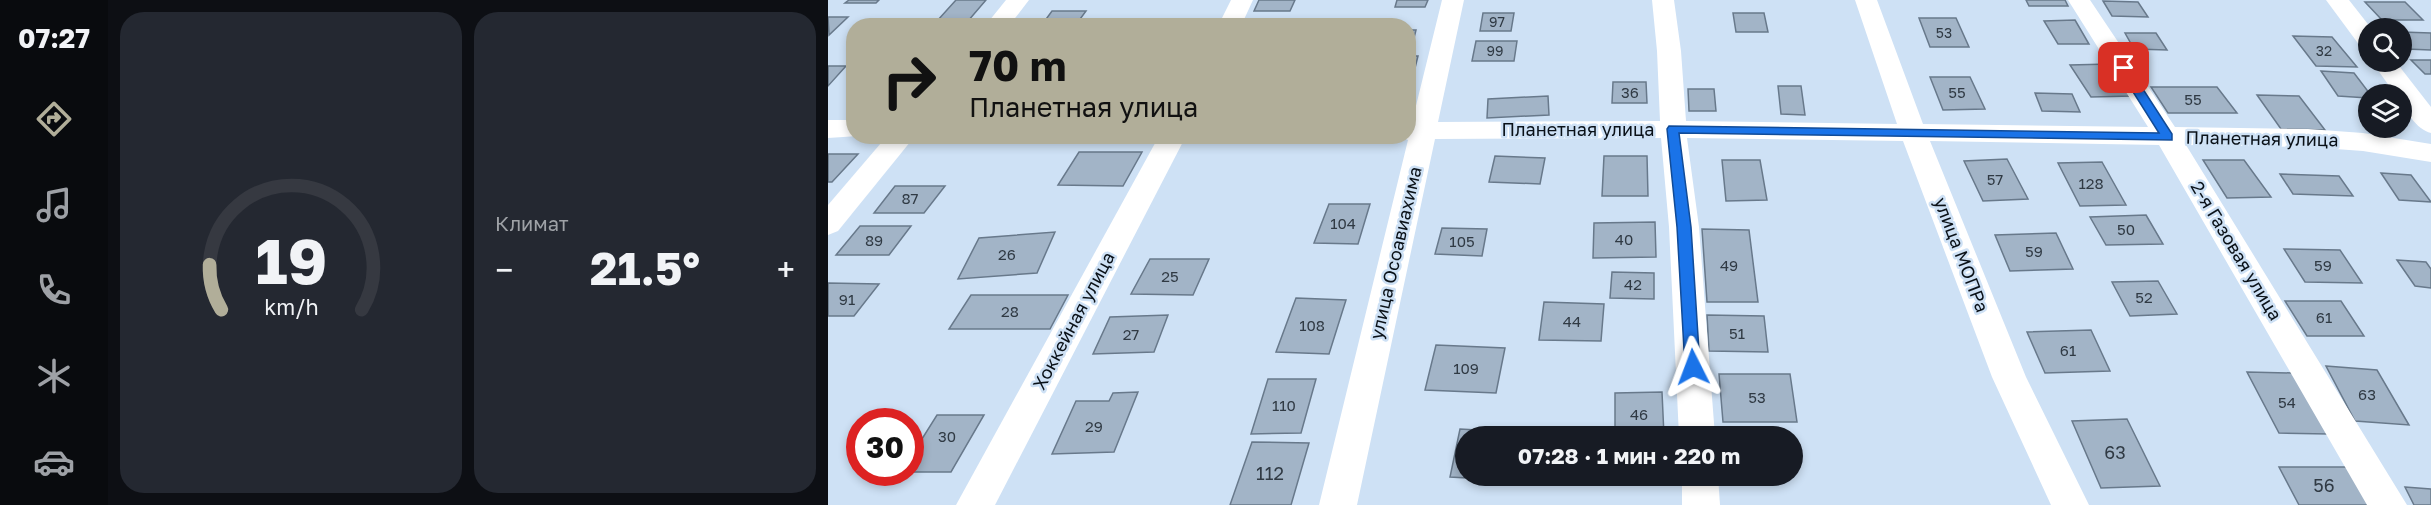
<!DOCTYPE html>
<html lang="ru">
<meta charset="utf-8">
<style>
:root{--surface:#171b24;--page:#242831;--text:#f1f3f6;--muted:#9ea1a6;--line:#363941;--accent:#b1ae99}
body{margin:0;font-family:"Golos Text",sans-serif;background:var(--page);color:var(--text);height:100vh;display:flex;flex-direction:column;font-size:22px;white-space:nowrap}
*{box-sizing:border-box;margin:0}
p{font-size:20px;color:var(--muted)}
.icon{flex:none;width:33px;height:33px;fill:none;stroke:currentColor;stroke-width:2;stroke-linecap:round;stroke-linejoin:round}
.map{position:relative;flex:1;overflow:hidden}
.side{display:flex;flex-direction:column;gap:12px;padding:12px;background:#0d0f14;width:720px}
.side>*{flex:none}
.top-card{position:absolute;left:18px;top:18px;width:570px;height:126px;border-radius:24px;box-shadow:0 3px 9px #0003;background:#b1ae99;color:#111;overflow:hidden}
.fabs{position:absolute;left:1530px;top:18px;display:grid;gap:12px}
.fabs a{display:grid;place-items:center;width:54px;height:54px;border-radius:50%;background:var(--surface);box-shadow:0 3px 9px #0003;font-size:30px}
.speed{position:absolute;left:18px;top:408px;display:flex;gap:12px;font-size:30px;font-weight:700;text-align:center}
.speed>*{display:grid;place-content:center;width:78px;height:78px;border-radius:50%;background:var(--surface);box-shadow:0 3px 9px #0003;line-height:1}
.speed .limit{border:9px solid #d22;background:#fff;color:#111}
.pin{position:absolute;display:grid;place-items:center;width:51px;height:51px;color:#fff;margin:-26px;border-radius:12px;box-shadow:0 3px 9px #0006}
.me{position:absolute;width:66px;margin:-33px;rotate:357deg;stroke-linejoin:round;filter:drop-shadow(0 0 4px #0008)}
.turn{display:flex;align-items:center;gap:21px;height:126px;padding:0 24px;font-size:27px}
.turn .icon{width:78px;height:78px;stroke-width:2.5}
.turn b{display:block;font-size:42px;line-height:51px}
.big{font-size:45px;font-weight:700;line-height:1.1}
.side .tile{flex:1;display:flex;flex-direction:column;justify-content:center;gap:9px;min-width:0;padding:0 21px;border-radius:24px;background:var(--page)}
.side .dial{align-items:center;gap:0}
.dial svg{height:156px;overflow:visible;fill:none;stroke:var(--line);stroke-width:7;stroke-linecap:round;text-anchor:middle}
.dial text{fill:var(--text);stroke:none}
.heat{display:flex;justify-content:space-between;align-items:center;font-size:33px;direction:ltr}
.side .tiles{flex:1;display:grid;gap:12px;grid-template-columns:repeat(2,1fr)}
.trip{position:absolute;left:627px;top:426px;width:348px;height:60px;border-radius:30px;background:var(--surface);box-shadow:0 3px 9px #0003;font-weight:700;line-height:60px;text-align:center}
main{display:flex;flex:1;min-height:0}
.dock{display:flex;flex-direction:column;width:108px;justify-content:space-around;align-items:center;background:#090b0e;color:var(--muted)}
.dock .icon{width:42px;height:42px}
.dock .selected{color:var(--accent)}
.dock b{font-size:27px;color:var(--text)}
.map>svg:first-child{display:block}
.building{fill:#a2b4c7;stroke:#68798b;stroke-width:1.5}
.lines{fill:none;stroke-linecap:round;stroke-linejoin:round}
.minor{fill:#fff;fill-rule:evenodd}
.route{fill:#1a73e8;stroke:#114b97;stroke-width:1.5}
.labels{text-anchor:middle;stroke-width:5;stroke-linejoin:round;paint-order:stroke}
.far-number-label{font-size:14px;fill:#303a44}
.number-label{font-size:15px;fill:#303a44}
.street-label{font-size:18px;fill:#0a1118;stroke:#cee1f5}
.near-number-label{font-size:18px;fill:#303a44}
</style>
<main>
<nav class="dock">
<b>07:27</b>
<svg class="icon selected" aria-label="directions" viewBox="0 0 24 24"><path d="M12 3l9 9-9 9-9-9zM9 14v-3h6M13 9l2 2-2 2"/></svg>
<svg class="icon" aria-label="music" viewBox="0 0 24 24"><path d="M9 18V5l10-2v13"/><circle cx="6" cy="18" r="3"/><circle cx="16" cy="16" r="3"/></svg>
<svg class="icon" aria-label="phone" viewBox="0 0 24 24"><path d="M5 4h4l2 5-3 2q2 4 5 5l2-3 5 2v4C11 20 4 13 5 4z"/></svg>
<svg class="icon" aria-label="climate" viewBox="0 0 24 24"><path d="M12 3v18M4 7l16 10M4 17L20 7"/></svg>
<svg class="icon" aria-label="car" viewBox="0 0 24 24"><path d="M5 17H2v-5l4-1 3-4h7l3 4 3 1v5h-3M9 17h6M6 11h13"/><circle cx="7" cy="17" r="2"/><circle cx="17" cy="17" r="2"/></svg>
</nav>
<section class="side">
<div class="tiles">
<div class="tile dial"><svg viewBox="0 0 100 80">
<path d="M14 69A42 42 0 1 1 86 69"/>
<path d="M14 69A42 42 0 0 1 8 46" stroke="#b1ae99"/>
<text x="50" y="56" font-size="32" font-weight="700">19</text>
<text x="50" y="72" font-size="11">km/h</text>
</svg></div>
<div class="tile"><p>Климат</p>
<div class="heat"><a>−</a><b class="big">21.5°</b><a>+</a></div>
</div>
</div>
</section>
<div class="map">
<svg width="1603" height="505" viewBox="0 0 1603 505">
<rect width="100%" height="100%" fill="#cee1f5"/>
<g class="building">
<polygon points="21,0 51,0 48,3 17,3"/>
<polygon points="128,0 158,0 140,21 109,21"/>
<polygon points="431,0 467,0 462,11 426,11"/>
<polygon points="569,0 600,0 597,7 567,7"/>
<polygon points="1198,0 1237,0 1240,6 1201,6"/>
<polygon points="1275,1 1310,2 1320,17 1284,16"/>
<polygon points="1537,2 1577,2 1595,20 1554,20"/>
<polygon points="224,11 258,11 247,26 213,26"/>
<polygon points="655,13 686,13 683,31 652,31"/>
<polygon points="905,13 936,13 940,32 908,32"/>
<polygon points="0,17 20,17 1,35"/>
<polygon points="1091,18 1128,18 1141,47 1102,47"/>
<polygon points="340,19 389,19 385,26 336,26"/>
<polygon points="1247,20 1261,44 1230,44 1216,21"/>
<polygon points="420,22 457,22 455,26 418,26"/>
<polygon points="580,30 588,30 583,50 580,50"/>
<polygon points="1574,32 1603,33 1603,50 1578,49 1574,45"/>
<polygon points="1297,33 1328,33 1339,50 1306,49"/>
<polygon points="1465,36 1504,37 1529,67 1488,66"/>
<polygon points="648,41 689,41 686,61 644,61"/>
<polygon points="580,56 590,56 585,76 580,76"/>
<polygon points="1583,60 1603,60 1603,74 1597,74"/>
<polygon points="1282,64 1303,96 1263,97 1242,65"/>
<polygon points="0,66 18,66 0,86"/>
<polygon points="1493,71 1526,73 1542,94 1540,98 1510,96"/>
<polygon points="1102,77 1142,77 1157,109 1115,110"/>
<polygon points="785,82 818,82 819,103 784,103"/>
<polygon points="950,86 973,86 977,115 953,114"/>
<polygon points="1323,87 1389,87 1409,113 1340,113"/>
<polygon points="860,89 886,89 888,111 861,111"/>
<polygon points="1207,93 1244,94 1252,112 1214,111"/>
<polygon points="1429,95 1471,96 1497,130 1453,129"/>
<polygon points="720,96 721,115 659,118 660,99"/>
<polygon points="251,152 314,152 295,186 230,185"/>
<polygon points="0,154 30,154 4,182 0,182"/>
<polygon points="667,156 717,158 712,184 661,182"/>
<polygon points="776,156 819,156 820,196 774,196"/>
<polygon points="1179,159 1200,199 1155,201 1136,161"/>
<polygon points="894,160 932,160 939,200 898,201"/>
<polygon points="1375,160 1416,160 1443,197 1399,198"/>
<polygon points="1274,162 1298,205 1252,206 1230,163"/>
<polygon points="1553,173 1583,175 1603,202 1571,200"/>
<polygon points="1452,174 1511,176 1525,196 1465,194"/>
<polygon points="67,186 117,186 96,213 46,213"/>
<polygon points="501,204 542,204 530,244 486,243"/>
<polygon points="1318,215 1335,244 1278,245 1262,217"/>
<polygon points="827,222 828,257 765,258 766,223"/>
<polygon points="32,226 83,226 61,255 8,255"/>
<polygon points="614,228 659,229 654,256 607,254"/>
<polygon points="874,229 921,230 930,302 879,302"/>
<polygon points="227,232 209,273 130,279 151,238"/>
<polygon points="1228,233 1245,269 1182,271 1167,235"/>
<polygon points="1456,249 1512,250 1534,283 1477,282"/>
<polygon points="322,259 381,259 365,295 303,294"/>
<polygon points="1569,260 1598,262 1603,269 1603,288 1587,286"/>
<polygon points="784,272 826,273 826,299 782,298"/>
<polygon points="1330,281 1349,314 1302,316 1284,282"/>
<polygon points="0,283 51,284 26,316 0,316"/>
<polygon points="143,295 240,295 222,329 121,329"/>
<polygon points="468,298 518,300 501,354 448,352"/>
<polygon points="1457,301 1513,301 1536,336 1479,336"/>
<polygon points="716,302 776,304 773,341 711,340"/>
<polygon points="340,315 326,352 265,354 282,317"/>
<polygon points="879,315 936,316 940,352 881,351"/>
<polygon points="1263,330 1282,371 1217,373 1199,332"/>
<polygon points="608,345 677,348 668,393 597,390"/>
<polygon points="1498,366 1549,370 1581,425 1527,421"/>
<polygon points="1419,372 1465,373 1500,434 1451,433"/>
<polygon points="891,374 962,374 969,422 895,422"/>
<polygon points="440,379 488,379 473,433 423,434"/>
<polygon points="310,392 286,452 224,454 248,401 281,401 285,393"/>
<polygon points="834,392 836,436 787,436 787,393"/>
<polygon points="109,415 156,415 123,472 82,472 82,458"/>
<polygon points="1299,419 1332,486 1273,488 1244,421"/>
<polygon points="632,429 700,433 699,436 638,436 638,476 694,476 693,481 622,477"/>
<polygon points="424,442 481,443 463,505 402,505"/>
<polygon points="1451,467 1520,467 1542,505 1471,505"/>
<polygon points="1577,487 1603,489 1603,505 1586,505"/>
</g>
<g class="lines">
<g class="minor">
<polygon points="178,0 201,0 181,26 157,26"/>
<polygon points="403,0 425,0 413,26 390,26"/>
<polygon points="614,0 636,0 610,122 832,121 829,51 824,0 846,0 853,51 858,121 1069,124 1027,0 1049,0 1095,124 1320,127 1240,0 1262,0 1347,127 1480,129 1535,133 1603,144 1603,162 1535,151 1480,147 1358,145 1579,505 1539,505 1331,145 1102,141 1198,377 1261,505 1223,505 1164,377 1075,141 859,138 871,227 887,436 851,436 841,227 833,138 607,139 529,505 491,505 580,140 570,136 580,136 580,122 584,122"/>
<polygon points="1498,0 1521,0 1543,28 1540,28 1540,48 1532,46"/>
<path d="M 1544,62 L 1568,62 L 1603,107 L 1603,133 C 1589,130 1574,109 1574,94 L 1567,94 Z"/>
<polygon points="0,120 26,120 26,136 30,136 0,138"/>
<polygon points="59,136 87,136 10,231 0,235 0,205"/>
<polygon points="331,136 358,136 167,505 128,505"/>
<polygon points="854,476 890,476 892,505 854,505"/>
</g>
</g>
<polygon class="route" points="1296,65 1300,66 1344,134 1344,140 851,133 863,227 872,367 870,371 865,373 859,371 857,367 849,227 839,129 841,126 1331,133 1290,68"/>
<g class="labels">
<g class="far-number-label">
<text x="669" y="27">97</text>
<text x="1116" y="38">53</text>
<text x="667" y="56">99</text>
<text x="1496" y="56">32</text>
</g>
<g class="number-label">
<text x="802" y="98">36</text>
<text x="1129" y="98">55</text>
<text x="1365" y="105">55</text>
<text x="1167" y="185">57</text>
<text x="1263" y="189">128</text>
<text x="82" y="204">87</text>
<text x="515" y="229">104</text>
<text x="1298" y="235">50</text>
<text x="796" y="245">40</text>
<text x="46" y="246">89</text>
<text x="634" y="247">105</text>
<text x="1206" y="257">59</text>
<text x="179" y="260">26</text>
<text x="901" y="271">49</text>
<text x="1495" y="271">59</text>
<text x="342" y="282">25</text>
<text x="805" y="290">42</text>
<text x="1316" y="303">52</text>
<text x="19" y="305">91</text>
<text x="182" y="317">28</text>
<text x="1496" y="323">61</text>
<text x="744" y="327">44</text>
<text x="484" y="331">108</text>
<text x="909" y="339">51</text>
<text x="303" y="340">27</text>
<text x="1240" y="356">61</text>
<text x="638" y="374">109</text>
<text x="1539" y="400">63</text>
<text x="929" y="403">53</text>
<text x="1459" y="408">54</text>
<text x="456" y="411">110</text>
<text x="811" y="420">46</text>
<text x="266" y="432">29</text>
<text x="119" y="442">30</text>
</g>
<g class="street-label">
<text x="750" y="136">Планетная улица</text>
<text transform="translate(1434 139) rotate(1)" y="6">Планетная улица</text>
<text transform="translate(1408 251) rotate(59)" y="6">2-я Газовая улица</text>
<text transform="translate(568 253) rotate(-77)" y="6">улица Осоавиахима</text>
<text transform="translate(1133 255) rotate(69)" y="6">улица МОПРа</text>
<text transform="translate(246 321) rotate(-62)" y="6">Хоккейная улица</text>
</g>
<g class="near-number-label">
<text x="1287" y="459">63</text>
<text x="442" y="480">112</text>
<text x="1496" y="492">56</text>
</g>
</g>
</svg>
<div class="fabs">
<a><svg class="icon" aria-label="search" viewBox="0 0 24 24"><circle cx="10" cy="10" r="6"/><path d="M15 15l6 6"/></svg></a>
<a><svg class="icon" aria-label="layers" viewBox="0 0 24 24"><path d="M12 4l9 5-9 5-9-5zM3 14l9 5 9-5"/></svg></a>
</div>
<div class="speed"><div class="limit">30</div></div>
<div class="pin" style="left:1296px;top:68px;background:#d93025"><svg class="icon" aria-label="arrive" viewBox="0 0 24 24"><path d="M6 21V4h12l-3 4 3 4H6"/></svg></div>
<svg class="me" style="left:865px;top:367px" viewBox="-20 -20 40 40"><path d="M0-17L14 15 0 8-14 15z" fill="#1a73e8" stroke="#fff" stroke-width="4"/></svg>
<div class="trip">07:28 · 1 мин · 220 m</div>
<div class="top-card">
<div class="turn"><svg class="icon" aria-label="right" viewBox="0 0 24 24"><path d="M7 20v-9h11M14 6l5 5-5 5"/></svg><div><b>70 m</b>Планетная улица</div></div>
</div>
</div>
</main>
